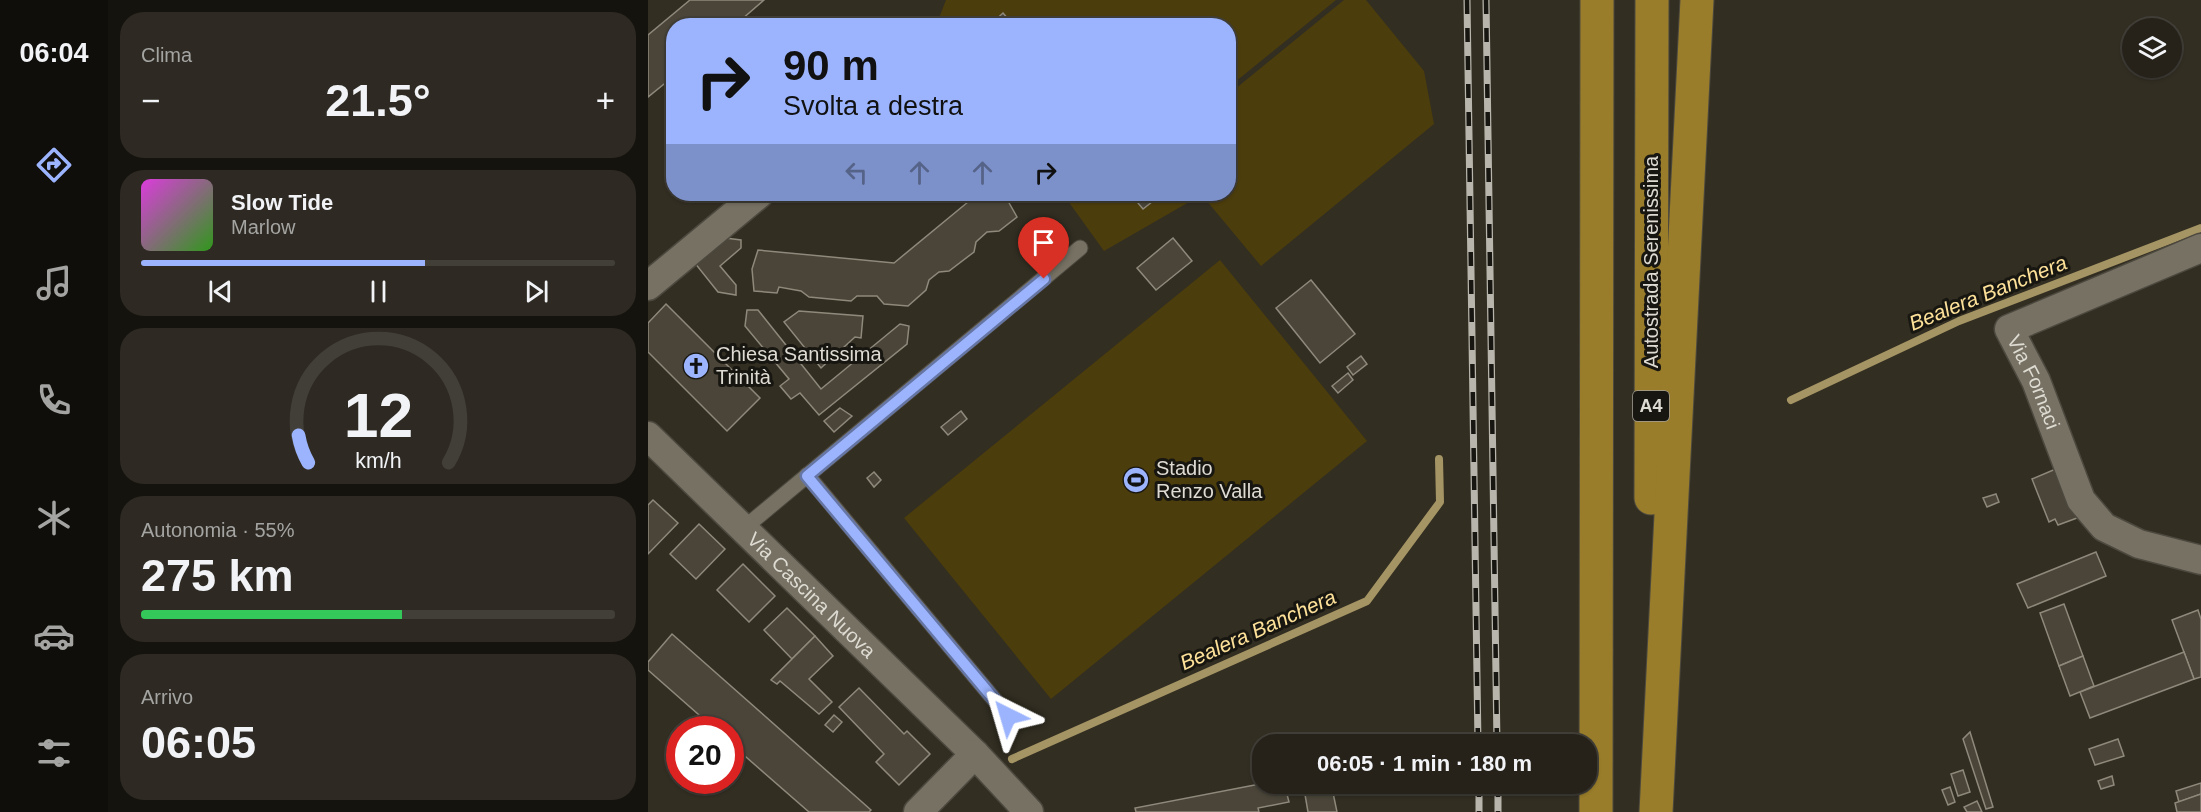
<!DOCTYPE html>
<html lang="it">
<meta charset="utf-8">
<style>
:root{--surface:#26221a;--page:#2e2a23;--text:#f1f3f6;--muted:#a4a4a2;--line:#423f39;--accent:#9cb4fd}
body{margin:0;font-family:Helvetica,sans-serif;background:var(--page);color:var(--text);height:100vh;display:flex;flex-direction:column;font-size:22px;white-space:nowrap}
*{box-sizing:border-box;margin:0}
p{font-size:20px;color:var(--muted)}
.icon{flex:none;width:33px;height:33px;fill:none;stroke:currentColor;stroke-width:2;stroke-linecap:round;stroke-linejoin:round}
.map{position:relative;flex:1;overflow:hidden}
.side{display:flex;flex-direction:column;gap:12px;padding:12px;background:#15130e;width:540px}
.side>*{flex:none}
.banner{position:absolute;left:18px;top:18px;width:570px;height:183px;border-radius:24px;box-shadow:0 2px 4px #0004,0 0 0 2px var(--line);background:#9cb4fd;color:#111;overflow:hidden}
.fabs{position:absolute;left:1474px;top:18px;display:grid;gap:12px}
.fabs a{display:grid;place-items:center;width:60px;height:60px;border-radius:50%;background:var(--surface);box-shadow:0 2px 4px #0004,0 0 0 2px var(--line);font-size:30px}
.speed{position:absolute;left:18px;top:716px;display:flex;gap:12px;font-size:30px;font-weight:700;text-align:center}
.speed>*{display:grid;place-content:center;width:78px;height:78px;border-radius:50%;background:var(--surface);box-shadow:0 2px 4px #0004,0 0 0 2px var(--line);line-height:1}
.speed .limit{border:9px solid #d22;background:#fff;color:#111}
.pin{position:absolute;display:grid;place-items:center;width:51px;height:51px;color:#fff;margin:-62px -26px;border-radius:50% 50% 50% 0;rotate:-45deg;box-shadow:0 0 6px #0007}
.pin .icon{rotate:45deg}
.me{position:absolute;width:66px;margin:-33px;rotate:320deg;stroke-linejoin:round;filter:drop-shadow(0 0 4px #0008)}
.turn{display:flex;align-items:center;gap:21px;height:126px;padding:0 18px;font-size:27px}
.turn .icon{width:78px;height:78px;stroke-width:2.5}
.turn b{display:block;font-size:42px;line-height:51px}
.lanes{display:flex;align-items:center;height:57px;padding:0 18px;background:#0003;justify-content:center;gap:30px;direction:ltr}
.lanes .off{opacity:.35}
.big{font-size:45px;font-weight:600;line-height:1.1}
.side .tile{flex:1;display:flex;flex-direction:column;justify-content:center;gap:9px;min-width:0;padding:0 21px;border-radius:24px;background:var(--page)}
.side .dial{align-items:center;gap:0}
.dial svg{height:156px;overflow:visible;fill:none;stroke:var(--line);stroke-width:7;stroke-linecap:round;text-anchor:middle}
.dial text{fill:var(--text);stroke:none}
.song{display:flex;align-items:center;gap:18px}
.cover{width:72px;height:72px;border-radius:9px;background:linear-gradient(135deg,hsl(300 70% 55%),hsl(110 70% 35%))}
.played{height:6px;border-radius:3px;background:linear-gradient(90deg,var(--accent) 60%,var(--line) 60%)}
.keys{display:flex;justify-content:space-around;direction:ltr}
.heat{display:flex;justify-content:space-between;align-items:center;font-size:33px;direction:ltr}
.charge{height:9px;border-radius:4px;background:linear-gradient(90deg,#34c759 55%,var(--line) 0)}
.trip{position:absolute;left:604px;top:734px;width:345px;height:60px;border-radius:24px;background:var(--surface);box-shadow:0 2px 4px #0004,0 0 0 2px var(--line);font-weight:600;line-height:60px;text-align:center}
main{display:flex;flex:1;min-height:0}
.tab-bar{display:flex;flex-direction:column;width:108px;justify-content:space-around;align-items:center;background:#0f0e0a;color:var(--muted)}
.tab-bar .icon{width:42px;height:42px}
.tab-bar .active{color:var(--accent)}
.tab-bar b{font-size:27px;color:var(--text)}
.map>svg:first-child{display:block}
.green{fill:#4c3d0c}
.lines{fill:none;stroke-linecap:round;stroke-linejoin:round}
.stream{stroke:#a69564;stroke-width:8}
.building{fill:#4a4538;stroke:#8e897b;stroke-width:1.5}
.service-casing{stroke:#4d493f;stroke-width:17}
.minor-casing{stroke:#4d493f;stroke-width:31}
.motorway-casing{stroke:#4d493f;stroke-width:35}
.service{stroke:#767163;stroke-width:15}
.minor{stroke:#767163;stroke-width:28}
.motorway{stroke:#997d2a;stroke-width:33}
.rail-casing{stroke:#b8b5ac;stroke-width:7}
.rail{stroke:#181611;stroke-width:4.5;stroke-dasharray:14;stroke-linecap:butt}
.route-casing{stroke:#6575a4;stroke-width:15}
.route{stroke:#9cb4fd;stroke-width:10}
.labels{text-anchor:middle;stroke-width:6;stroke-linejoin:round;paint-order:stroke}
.shield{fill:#181611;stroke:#a3a099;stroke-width:1.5}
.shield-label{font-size:18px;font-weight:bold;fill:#dedbd3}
.street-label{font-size:20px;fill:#dedbd3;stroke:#181611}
.poi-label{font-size:20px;fill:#dedbd3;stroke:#181611;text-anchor:start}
.water-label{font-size:21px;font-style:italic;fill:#fde199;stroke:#181611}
</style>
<main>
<nav class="tab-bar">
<b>06:04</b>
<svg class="icon active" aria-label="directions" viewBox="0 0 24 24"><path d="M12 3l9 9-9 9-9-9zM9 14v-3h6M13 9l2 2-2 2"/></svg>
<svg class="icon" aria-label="music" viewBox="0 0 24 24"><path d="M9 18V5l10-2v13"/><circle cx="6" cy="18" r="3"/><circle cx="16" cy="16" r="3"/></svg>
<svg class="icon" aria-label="phone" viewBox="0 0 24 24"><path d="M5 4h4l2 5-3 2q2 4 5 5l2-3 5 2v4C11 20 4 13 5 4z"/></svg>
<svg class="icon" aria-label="climate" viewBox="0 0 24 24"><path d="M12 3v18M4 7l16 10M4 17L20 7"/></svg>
<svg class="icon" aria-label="car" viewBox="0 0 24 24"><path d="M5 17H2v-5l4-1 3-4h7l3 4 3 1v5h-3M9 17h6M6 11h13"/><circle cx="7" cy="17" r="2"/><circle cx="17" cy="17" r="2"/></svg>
<svg class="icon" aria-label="filters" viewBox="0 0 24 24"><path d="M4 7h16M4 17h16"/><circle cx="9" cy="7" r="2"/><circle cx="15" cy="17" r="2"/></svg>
</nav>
<section class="side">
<div class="tile"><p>Clima</p>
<div class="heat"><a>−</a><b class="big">21.5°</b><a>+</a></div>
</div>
<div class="tile">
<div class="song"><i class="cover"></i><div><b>Slow Tide</b><p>Marlow</p></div></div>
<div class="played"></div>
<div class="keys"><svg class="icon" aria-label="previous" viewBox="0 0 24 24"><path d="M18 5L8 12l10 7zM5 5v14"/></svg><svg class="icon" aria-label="pause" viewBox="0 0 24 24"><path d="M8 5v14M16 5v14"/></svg><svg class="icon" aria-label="next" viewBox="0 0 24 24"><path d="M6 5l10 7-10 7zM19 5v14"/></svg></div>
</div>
<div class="tile dial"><svg viewBox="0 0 100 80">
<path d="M14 69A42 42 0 1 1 86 69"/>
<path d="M14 69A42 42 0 0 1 9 55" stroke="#9cb4fd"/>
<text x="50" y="56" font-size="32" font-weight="700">12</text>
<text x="50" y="72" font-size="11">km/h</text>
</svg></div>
<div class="tile"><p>Autonomia · 55%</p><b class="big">275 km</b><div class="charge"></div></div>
<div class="tile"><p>Arrivo</p><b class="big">06:05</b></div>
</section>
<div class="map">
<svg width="1553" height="812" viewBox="0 0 1553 812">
<rect width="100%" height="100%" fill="#322e22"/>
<g class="green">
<polygon points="298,0 688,0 581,87 580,26 296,26 291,18"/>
<polygon points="696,0 718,0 776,71 786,124 613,266 553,194 580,194 581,94"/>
<polygon points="415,194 545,194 548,198 456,251"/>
<polygon points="572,260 719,441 403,699 256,518"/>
</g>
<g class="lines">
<g class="stream">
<polyline points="1143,400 1311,321 1553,228"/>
<polyline points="364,759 719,601 792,502 791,459"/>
</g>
</g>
<g class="building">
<polygon points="42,0 116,0 86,26 26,26 26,76 0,97 0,35"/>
<polygon points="355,13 366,26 341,26"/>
<polygon points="323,194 356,194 369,217 351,231 339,232 328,242 326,252 301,271 291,272 281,280 278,290 260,306 236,304 229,296 209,296 203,301 161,297 153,291 131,287 129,293 106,291 104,269 110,250 246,263 326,197"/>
<polygon points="476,194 514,194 495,209 485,197 481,200"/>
<polygon points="77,238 93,240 93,248 72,266 88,285 88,295 70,292 46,262"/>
<polygon points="525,238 544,261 508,290 489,268"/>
<polygon points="663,280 707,334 672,363 628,308"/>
<polygon points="18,304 112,398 79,431 0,352 0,323"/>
<polygon points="99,310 110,310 173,389 252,324 261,326 259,344 171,415 152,393 143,399 132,386 141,379 97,326"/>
<polygon points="151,311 215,316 213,338 207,337 173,368 136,322"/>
<polygon points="713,356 719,364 705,375 699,367"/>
<polygon points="700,373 705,380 690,393 684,386"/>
<polygon points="192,408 204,416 186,432 176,421"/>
<polygon points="313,411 319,419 300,435 293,427"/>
<polygon points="1410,468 1429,518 1410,525 1407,519 1401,522 1384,479"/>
<polygon points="226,472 233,480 226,487 219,478"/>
<polygon points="1348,494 1351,502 1339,507 1335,498"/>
<polygon points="5,500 30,523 0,554 0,505"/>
<polygon points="51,524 77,549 48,579 22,554"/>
<polygon points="1448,552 1458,576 1380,608 1369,584"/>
<polygon points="95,564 127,596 101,622 69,590"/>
<polygon points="1416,604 1435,656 1411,666 1392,613"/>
<polygon points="139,608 167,636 144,659 116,630"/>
<polygon points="1550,610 1553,619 1553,677 1546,679 1524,620"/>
<polygon points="24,634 223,810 221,812 161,812 82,743 82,729 67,729 0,670 0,662"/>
<polygon points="167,636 185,656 161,679 184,702 171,714 132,681 129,684 123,680"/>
<polygon points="1536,652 1546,679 1442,718 1432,692"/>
<polygon points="1435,656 1446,686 1422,696 1411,666"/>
<polygon points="211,688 256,734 259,731 282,754 251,785 228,762 236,754 191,707"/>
<polygon points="186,715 194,722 185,732 177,725"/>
<polygon points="1322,732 1345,807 1338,809 1315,739"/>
<polygon points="1470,739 1476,756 1447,765 1441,749"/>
<polygon points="1315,770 1322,792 1310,796 1303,774"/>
<polygon points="1464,776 1466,785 1453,789 1450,781"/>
<polygon points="617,783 636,783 641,802 610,808 611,812 488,812 487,808"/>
<polygon points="655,783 683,783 689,812 660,812"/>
<polygon points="1553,783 1553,794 1531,802 1528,791"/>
<polygon points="1302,787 1307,802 1300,805 1294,790"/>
<polygon points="1553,794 1553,812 1529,812 1527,803"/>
<polygon points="1329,801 1334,812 1319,812 1316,807"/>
</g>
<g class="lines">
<g class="service-casing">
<g id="service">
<polyline points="159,475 360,716"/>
<polyline points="95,529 432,248"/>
</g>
</g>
<g class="minor-casing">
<g id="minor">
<path id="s1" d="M 1553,248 L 1361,329 L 1388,381 L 1433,500 L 1456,527 L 1491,544 L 1553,560"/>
<polyline points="0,286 111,194"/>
<path id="s2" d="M 0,436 L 327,754 L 381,812"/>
<polyline points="270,812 327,754"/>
</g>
</g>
<g class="motorway-casing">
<g id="motorway">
<polyline points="1003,498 1004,0"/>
<polyline points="948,812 949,0"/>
<polyline points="1008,812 1049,0"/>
</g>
</g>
<use href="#service" class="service"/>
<use href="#minor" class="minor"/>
<use href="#motorway" class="motorway"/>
<g class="rail-casing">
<g id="rail">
<polyline points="819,0 830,744"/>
<polyline points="838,0 849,744"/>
<polyline points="831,783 831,812"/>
<polyline points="850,783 850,812"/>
</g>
</g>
<use href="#rail" class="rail"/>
</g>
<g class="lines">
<g class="route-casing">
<polyline id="route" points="360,716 159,476 396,279"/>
</g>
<use href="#route" class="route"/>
</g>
<defs>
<g id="church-disc" transform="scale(1.35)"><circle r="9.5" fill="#9cb4fd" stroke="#181611"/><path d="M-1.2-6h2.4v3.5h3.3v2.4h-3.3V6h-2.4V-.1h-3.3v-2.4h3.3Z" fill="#111"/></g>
<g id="stadium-disc" transform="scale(1.35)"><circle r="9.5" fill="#9cb4fd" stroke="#181611"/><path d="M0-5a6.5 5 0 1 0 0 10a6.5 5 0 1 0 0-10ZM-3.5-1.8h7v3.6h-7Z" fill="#111"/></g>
</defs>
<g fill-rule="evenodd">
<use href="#church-disc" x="48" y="366"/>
<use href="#stadium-disc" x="488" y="480"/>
</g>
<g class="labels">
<rect class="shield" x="985" y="391" width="36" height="30" rx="4.5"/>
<g class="shield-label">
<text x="1003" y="412">A4</text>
</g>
<g class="street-label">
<text transform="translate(1003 262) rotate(-90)" y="7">Autostrada Serenissima</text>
<text dy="7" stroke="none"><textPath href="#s1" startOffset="267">Via Fornaci</textPath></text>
<text dy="7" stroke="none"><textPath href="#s2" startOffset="228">Via Cascina Nuova</textPath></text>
</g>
<g class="poi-label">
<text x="68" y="361">Chiesa Santissima<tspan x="68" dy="23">Trinità</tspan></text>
<text x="508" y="475">Stadio<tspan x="508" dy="23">Renzo Valla</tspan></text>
</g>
<g class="water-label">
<text transform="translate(1340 293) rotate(-22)" y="7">Bealera Banchera</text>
<text transform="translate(610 630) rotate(-24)" y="7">Bealera Banchera</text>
</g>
</g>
</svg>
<div class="fabs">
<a><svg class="icon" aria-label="layers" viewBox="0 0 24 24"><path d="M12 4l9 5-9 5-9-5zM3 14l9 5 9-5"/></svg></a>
</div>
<div class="speed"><div class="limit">20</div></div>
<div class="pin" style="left:396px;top:279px;background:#d93025"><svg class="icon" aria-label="arrive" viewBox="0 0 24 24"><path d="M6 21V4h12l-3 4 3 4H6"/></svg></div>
<svg class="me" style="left:360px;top:716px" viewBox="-20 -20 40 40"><path d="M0-17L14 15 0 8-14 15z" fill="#9cb4fd" stroke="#fff" stroke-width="4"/></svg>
<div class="trip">06:05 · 1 min · 180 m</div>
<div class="banner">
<div class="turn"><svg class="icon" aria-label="right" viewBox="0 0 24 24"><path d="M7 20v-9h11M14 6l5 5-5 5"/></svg><div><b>90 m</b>Svolta a destra</div></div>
<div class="lanes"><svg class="icon off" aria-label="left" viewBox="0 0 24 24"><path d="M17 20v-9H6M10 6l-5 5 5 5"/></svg><svg class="icon off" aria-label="ahead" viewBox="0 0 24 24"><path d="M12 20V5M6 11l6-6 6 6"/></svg><svg class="icon off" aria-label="ahead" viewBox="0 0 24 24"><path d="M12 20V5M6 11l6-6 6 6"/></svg><svg class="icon" aria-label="right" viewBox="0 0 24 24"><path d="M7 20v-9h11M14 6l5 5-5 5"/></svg></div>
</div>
</div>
</main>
